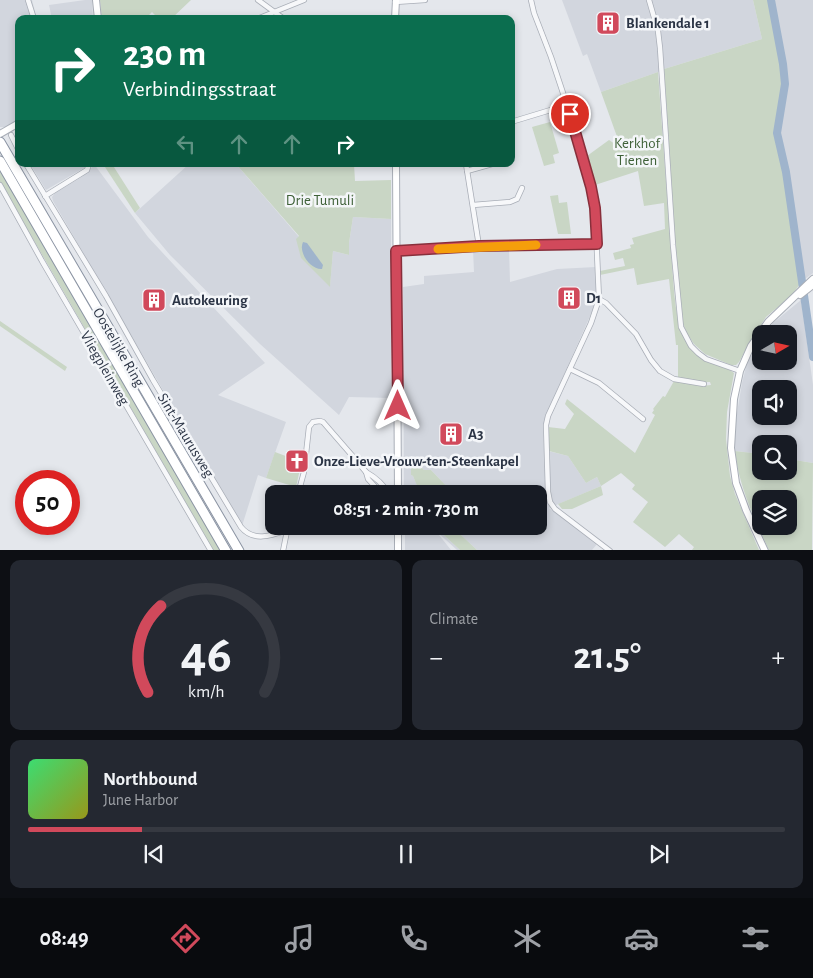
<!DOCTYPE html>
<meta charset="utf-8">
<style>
:root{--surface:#171b24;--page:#242831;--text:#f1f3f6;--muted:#9ea1a6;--line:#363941;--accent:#d1495b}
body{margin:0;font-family:"Alegreya Sans",sans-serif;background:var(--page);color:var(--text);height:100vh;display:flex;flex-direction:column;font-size:19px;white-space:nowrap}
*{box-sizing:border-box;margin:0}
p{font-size:16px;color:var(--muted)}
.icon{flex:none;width:28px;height:28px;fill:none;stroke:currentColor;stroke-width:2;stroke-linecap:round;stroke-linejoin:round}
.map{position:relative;height:550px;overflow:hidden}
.sheet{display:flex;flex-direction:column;gap:10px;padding:10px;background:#0d0f14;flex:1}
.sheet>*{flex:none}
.banner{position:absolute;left:15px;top:15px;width:500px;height:152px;border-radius:10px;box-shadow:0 2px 8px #0003;background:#0b6e4f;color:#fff;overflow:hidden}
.needle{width:32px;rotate:81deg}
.fabs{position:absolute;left:752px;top:325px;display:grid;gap:10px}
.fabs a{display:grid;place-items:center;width:45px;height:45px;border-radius:10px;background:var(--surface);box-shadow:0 2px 8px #0003;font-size:25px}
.speed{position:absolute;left:15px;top:470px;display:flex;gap:10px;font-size:25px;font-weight:700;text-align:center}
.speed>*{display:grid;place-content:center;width:65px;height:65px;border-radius:50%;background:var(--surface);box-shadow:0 2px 8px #0003;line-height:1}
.speed .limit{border:8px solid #d22;background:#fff;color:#111}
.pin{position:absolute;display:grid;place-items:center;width:42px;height:42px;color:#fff;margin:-21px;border:2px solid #fff;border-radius:50%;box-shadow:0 1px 5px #0007}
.me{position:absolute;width:55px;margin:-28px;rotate:0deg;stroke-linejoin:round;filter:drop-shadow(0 0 4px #0008)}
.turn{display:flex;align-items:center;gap:18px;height:105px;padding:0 25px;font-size:22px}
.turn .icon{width:65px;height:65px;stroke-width:2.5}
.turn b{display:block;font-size:35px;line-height:42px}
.lanes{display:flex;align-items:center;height:48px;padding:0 25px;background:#0003;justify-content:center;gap:25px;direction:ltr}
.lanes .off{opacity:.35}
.big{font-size:38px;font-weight:700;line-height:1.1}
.sheet .widget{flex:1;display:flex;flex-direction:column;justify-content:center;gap:8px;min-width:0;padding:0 18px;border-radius:10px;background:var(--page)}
.sheet .dial{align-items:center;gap:0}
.dial svg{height:130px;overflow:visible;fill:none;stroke:var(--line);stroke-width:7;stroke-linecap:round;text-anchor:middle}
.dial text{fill:var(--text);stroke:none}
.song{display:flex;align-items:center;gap:15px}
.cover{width:60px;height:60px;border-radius:8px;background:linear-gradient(135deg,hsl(140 70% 55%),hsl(60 70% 35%))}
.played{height:5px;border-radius:2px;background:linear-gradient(90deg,var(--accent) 15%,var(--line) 15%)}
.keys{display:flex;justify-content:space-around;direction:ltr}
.heat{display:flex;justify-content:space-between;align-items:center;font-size:28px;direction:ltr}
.sheet .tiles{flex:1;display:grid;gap:10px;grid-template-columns:1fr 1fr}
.widget:last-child{grid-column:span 2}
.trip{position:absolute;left:265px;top:485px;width:282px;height:50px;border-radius:10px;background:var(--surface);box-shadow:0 2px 8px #0003;font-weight:700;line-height:50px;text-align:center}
.dock{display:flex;height:80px;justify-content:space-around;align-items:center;background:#090b0e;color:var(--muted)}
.dock .icon{width:35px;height:35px}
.dock .current{color:var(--accent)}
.dock b{font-size:22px;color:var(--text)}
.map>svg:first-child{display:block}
.built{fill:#d2d6de;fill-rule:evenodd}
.green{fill:#c9d6c5;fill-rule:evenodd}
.water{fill:#9fb4cc}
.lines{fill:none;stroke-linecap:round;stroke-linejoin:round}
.river{stroke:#9fb4cc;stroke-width:8}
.street-casing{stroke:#a9aeb7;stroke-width:6}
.secondary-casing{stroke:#a9aeb7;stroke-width:8}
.highway-casing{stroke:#8b94a3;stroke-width:11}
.street{stroke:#f7f8fa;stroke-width:4.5}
.secondary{stroke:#fff;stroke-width:6}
.highway{stroke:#fff;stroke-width:9}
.route-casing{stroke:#882f3b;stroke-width:12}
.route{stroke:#d1495b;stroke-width:9}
.slow{stroke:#f59e0b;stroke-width:9}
.labels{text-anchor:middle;stroke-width:5;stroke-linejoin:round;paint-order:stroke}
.poi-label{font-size:15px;font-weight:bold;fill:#2b3445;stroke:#f4f6f9;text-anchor:start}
.park-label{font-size:15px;fill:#3f6138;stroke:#f4f6f9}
.street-label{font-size:15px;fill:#2b3445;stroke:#f4f6f9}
</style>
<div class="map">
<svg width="813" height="551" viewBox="0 0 813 551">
<rect width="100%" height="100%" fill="#e4e7ec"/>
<g class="built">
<polygon points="0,0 32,0 37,19 19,19 19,119 6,127 0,127"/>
<polygon points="85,0 92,0 93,19 52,19 49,5"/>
<polygon points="562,0 753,0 762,39 664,69 658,72 601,92 587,54 583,56"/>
<polygon points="771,0 813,0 813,273 802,281 786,172 777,133 783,64"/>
<polygon points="30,164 85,164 86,165 84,168 46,190"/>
<polygon points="94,164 148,237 265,363 218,395 286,422 266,478 258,475 242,526 53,201 52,197 55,193 80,178 90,170"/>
<polygon points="189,164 236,164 299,237 330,286 333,251 349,255 349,243 353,217 391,219 391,398 349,397 339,415 260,344 170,255 135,213"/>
<polygon points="509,248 510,282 557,269 596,267 596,295 595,305 546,415 543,426 544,450 568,456 586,483 597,477 601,486 549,508 597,544 592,550 477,550 460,534 461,526 539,526 539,494 454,494 431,470 424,470 411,457 411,475 413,476 421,494 404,494 403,287 424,284 424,276 474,272 473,249"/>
<path d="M 801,300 L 813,385 L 813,463 L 789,459 L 789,444 L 761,444 L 761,454 L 735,451 L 734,431 L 742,383 L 747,363 L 761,339 L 761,361 L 789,361 L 789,334 L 765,334 L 773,323 ZM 761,389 L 789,389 L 789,416 L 761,416 Z"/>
<polygon points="405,526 434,526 460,550 457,550 435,530 451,550 405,550"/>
</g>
<g class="green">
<polygon points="100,0 191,0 171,19 159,19 152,12 146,18 145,16 142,19 136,17 134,19 102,19"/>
<polygon points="753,0 771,0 783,64 785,84 777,133 786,172 802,281 792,295 766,317 749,344 739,362 736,365 731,365 705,354 694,344 688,335 683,324 676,255 664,69 762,39"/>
<path d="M 658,72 L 674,291 C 677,319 680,348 709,362 C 717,366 727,367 734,373 L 727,412 L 726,439 L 730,476 L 735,494 L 759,550 L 692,550 L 694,547 L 679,534 L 665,547 L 633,522 L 648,502 L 632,489 L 635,485 L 621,473 L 601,486 L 603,495 L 572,509 L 562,509 L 558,504 L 601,486 L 597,477 L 586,483 L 568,456 L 549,451 L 548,427 L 565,429 L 574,414 L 565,404 L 567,399 L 635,453 L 655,415 L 652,413 L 654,410 L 653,409 L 663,396 L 665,397 L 674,381 L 701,386 L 711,385 L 710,382 L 705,382 L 678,378 L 678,345 L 676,345 L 669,279 L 637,285 L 634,268 L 600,275 L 600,271 L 625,266 L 623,258 L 615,260 L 613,253 L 631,248 L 630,245 L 634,244 L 632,238 L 665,229 L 664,203 L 644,206 L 638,171 L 595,185 L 587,156 L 609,140 L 618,146 L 620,145 L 601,92 Z"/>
<polygon points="550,122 559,153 553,155 555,163 544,166 532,127"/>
<polygon points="103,164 112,164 140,208 135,213"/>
<polygon points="236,164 354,164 355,181 391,180 391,219 353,217 349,243 349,255 333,251 330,287 301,258 296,239 299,236"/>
<polygon points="0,171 221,550 213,550 0,182"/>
<polygon points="558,195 559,203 567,202 571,234 558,234 550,196"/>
<polygon points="0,321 67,367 65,371 0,326"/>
<path d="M 735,451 L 761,454 L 761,471 L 789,471 L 789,459 L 813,463 L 812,550 L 769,550 C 754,518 739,487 735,451 ZM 761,499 L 789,499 L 789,526 L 761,526 Z"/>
<polygon points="275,452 291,458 291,463 294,467 300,469 296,487 266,478"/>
<polygon points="411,457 424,470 431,470 454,494 420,493 413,476 411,475"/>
<polygon points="434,526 461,526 460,534 477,550 460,550"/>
</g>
<path class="water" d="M 303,242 L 307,243 L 323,265 L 322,269 C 311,270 298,253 303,242 Z"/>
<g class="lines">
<polyline class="river" points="771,0 783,64 785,84 777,133 786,172 813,357"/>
<g class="street-casing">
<g id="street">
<polyline points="28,0 34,19"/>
<polyline points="258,0 284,19"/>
<polyline points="531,0 534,13 551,57 570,114 588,174 595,208 599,299 591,323 548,416 546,425 548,492 550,502 555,509 610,551"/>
<polyline points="649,0 658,31 660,48 673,245 681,327 691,346 698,353 706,359 740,371"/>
<polyline points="395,2 425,0"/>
<polyline points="257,19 304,0"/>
<polyline points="511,122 567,105"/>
<polyline points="11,135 19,151"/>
<path d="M 26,164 L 106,296 L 153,380 L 241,527 C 253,542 271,536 287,530"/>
<polyline points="466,164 479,246"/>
<polyline points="467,171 492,164"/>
<polyline points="0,185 42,261 211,551"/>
<polyline points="45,196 87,170 89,164"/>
<polyline points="473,205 510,202 517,199 522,188"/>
<polyline points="396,251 479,246 597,244"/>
<polyline points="599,299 606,303 636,334 651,360 660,371 674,379 704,384"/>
<polyline points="570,369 599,383 643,419"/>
<path d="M 366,472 C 375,477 384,485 389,494"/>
<polyline points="298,494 304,472 309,427 313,422 320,421 323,422 356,460 366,472 368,479 382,494"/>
<polyline points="283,551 288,526"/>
</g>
</g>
<g class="secondary-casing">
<g id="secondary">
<polyline points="96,0 98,19"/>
<polyline points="395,19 396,0"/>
<polyline points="0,134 19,123"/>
<polyline points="396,164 398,494"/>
<polyline points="800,295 813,285"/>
<polyline points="398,526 398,551"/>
<polyline points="765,551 746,510 736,483 731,448 734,399 740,371 751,346 768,322 813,279"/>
</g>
</g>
<g class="highway-casing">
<g id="highway">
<polyline points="0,142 239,551"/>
<polyline points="0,161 226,551"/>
</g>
</g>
<use href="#street" class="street"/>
<use href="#secondary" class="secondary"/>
<use href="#highway" class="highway"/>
</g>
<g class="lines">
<g class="route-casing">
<polyline id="route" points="398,406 396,251 479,246 597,244 595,208 591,187 570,114"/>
</g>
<use href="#route" class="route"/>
<polyline class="slow" points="438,249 536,245"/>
</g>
<defs>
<g id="building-square" transform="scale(1.25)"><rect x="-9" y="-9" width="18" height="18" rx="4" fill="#d1495b" stroke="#f4f6f9"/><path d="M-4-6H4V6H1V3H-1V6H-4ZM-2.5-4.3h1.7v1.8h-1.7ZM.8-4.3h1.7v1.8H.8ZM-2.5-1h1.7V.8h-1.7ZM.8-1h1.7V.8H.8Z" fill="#fff"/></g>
<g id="church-square" transform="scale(1.25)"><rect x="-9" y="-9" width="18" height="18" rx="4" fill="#d1495b" stroke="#f4f6f9"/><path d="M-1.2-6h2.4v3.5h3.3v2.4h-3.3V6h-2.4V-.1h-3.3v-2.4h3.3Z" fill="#fff"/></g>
</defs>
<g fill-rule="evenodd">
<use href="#building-square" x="608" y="23"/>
<use href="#building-square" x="569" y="298"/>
<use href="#building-square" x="154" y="300"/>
<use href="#building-square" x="451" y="434"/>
<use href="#church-square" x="297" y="461"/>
</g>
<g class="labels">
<g class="poi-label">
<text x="626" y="28">Blankendale 1</text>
<text x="586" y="303">D1</text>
<text x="172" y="305">Autokeuring</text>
<text x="468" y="439">A3</text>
<text x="314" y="466">Onze-Lieve-Vrouw-ten-Steenkapel</text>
</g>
<g class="park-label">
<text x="637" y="148">Kerkhof<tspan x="637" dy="17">Tienen</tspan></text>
<text x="320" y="205">Drie Tumuli</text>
</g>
<g class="street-label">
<text transform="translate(119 347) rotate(60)" y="5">Oostelijke Ring</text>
<text transform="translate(105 368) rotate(60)" y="5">Vliegpleinweg</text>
<text transform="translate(186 435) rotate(59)" y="5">Sint-Maurusweg</text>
</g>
</g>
</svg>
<div class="fabs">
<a><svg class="needle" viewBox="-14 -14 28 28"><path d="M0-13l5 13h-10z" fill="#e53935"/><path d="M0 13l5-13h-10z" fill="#9ea1a6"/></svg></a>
<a><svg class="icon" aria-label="sound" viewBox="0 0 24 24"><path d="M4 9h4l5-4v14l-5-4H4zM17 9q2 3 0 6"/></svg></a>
<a><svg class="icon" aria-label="search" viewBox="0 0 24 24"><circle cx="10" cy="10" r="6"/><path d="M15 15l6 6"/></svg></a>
<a><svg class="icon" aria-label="layers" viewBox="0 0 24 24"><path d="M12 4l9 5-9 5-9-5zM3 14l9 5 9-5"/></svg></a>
</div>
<div class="speed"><div class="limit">50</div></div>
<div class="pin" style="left:570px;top:114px;background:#d93025"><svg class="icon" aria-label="arrive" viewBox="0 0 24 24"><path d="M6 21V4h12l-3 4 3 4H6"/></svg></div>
<svg class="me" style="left:398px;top:406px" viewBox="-20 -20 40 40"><path d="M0-17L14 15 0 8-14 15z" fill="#d1495b" stroke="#fff" stroke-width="4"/></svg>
<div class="trip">08:51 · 2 min · 730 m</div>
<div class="banner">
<div class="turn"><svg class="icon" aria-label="right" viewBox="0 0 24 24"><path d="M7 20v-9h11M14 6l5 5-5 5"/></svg><div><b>230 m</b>Verbindingsstraat</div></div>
<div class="lanes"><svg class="icon off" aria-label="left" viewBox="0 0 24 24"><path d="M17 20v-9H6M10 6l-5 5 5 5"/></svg><svg class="icon off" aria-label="ahead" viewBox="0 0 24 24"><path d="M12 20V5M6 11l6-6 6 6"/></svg><svg class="icon off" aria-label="ahead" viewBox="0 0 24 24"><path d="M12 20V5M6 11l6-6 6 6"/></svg><svg class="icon" aria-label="right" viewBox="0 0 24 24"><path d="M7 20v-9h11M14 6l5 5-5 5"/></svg></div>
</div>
</div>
<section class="sheet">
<div class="tiles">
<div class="widget dial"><svg viewBox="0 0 100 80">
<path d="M14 69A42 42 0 1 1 86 69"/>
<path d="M14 69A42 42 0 0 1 22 16" stroke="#d1495b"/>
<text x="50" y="56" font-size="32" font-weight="700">46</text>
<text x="50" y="72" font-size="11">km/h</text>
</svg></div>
<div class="widget"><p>Climate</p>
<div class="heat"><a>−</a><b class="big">21.5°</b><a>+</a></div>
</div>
<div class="widget">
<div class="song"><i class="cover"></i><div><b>Northbound</b><p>June Harbor</p></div></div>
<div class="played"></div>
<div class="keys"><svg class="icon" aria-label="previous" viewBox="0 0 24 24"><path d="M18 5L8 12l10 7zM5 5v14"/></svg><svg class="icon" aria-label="pause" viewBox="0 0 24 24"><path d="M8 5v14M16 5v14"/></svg><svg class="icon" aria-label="next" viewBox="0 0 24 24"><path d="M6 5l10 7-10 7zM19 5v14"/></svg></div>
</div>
</div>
</section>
<nav class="dock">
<b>08:49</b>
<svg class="icon current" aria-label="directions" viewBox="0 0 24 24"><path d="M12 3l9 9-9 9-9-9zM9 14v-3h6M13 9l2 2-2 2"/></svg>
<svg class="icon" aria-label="music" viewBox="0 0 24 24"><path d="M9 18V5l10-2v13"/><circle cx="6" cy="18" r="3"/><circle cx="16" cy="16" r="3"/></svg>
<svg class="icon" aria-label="phone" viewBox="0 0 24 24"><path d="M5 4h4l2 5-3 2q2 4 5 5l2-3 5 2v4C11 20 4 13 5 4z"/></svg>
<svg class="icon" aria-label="climate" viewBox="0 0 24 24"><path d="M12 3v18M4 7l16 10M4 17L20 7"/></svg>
<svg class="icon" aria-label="car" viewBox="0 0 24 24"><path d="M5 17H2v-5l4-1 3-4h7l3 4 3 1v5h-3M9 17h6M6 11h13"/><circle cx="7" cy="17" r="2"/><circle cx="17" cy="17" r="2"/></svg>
<svg class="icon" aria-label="filters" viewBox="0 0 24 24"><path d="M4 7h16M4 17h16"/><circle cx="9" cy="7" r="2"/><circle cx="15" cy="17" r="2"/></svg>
</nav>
